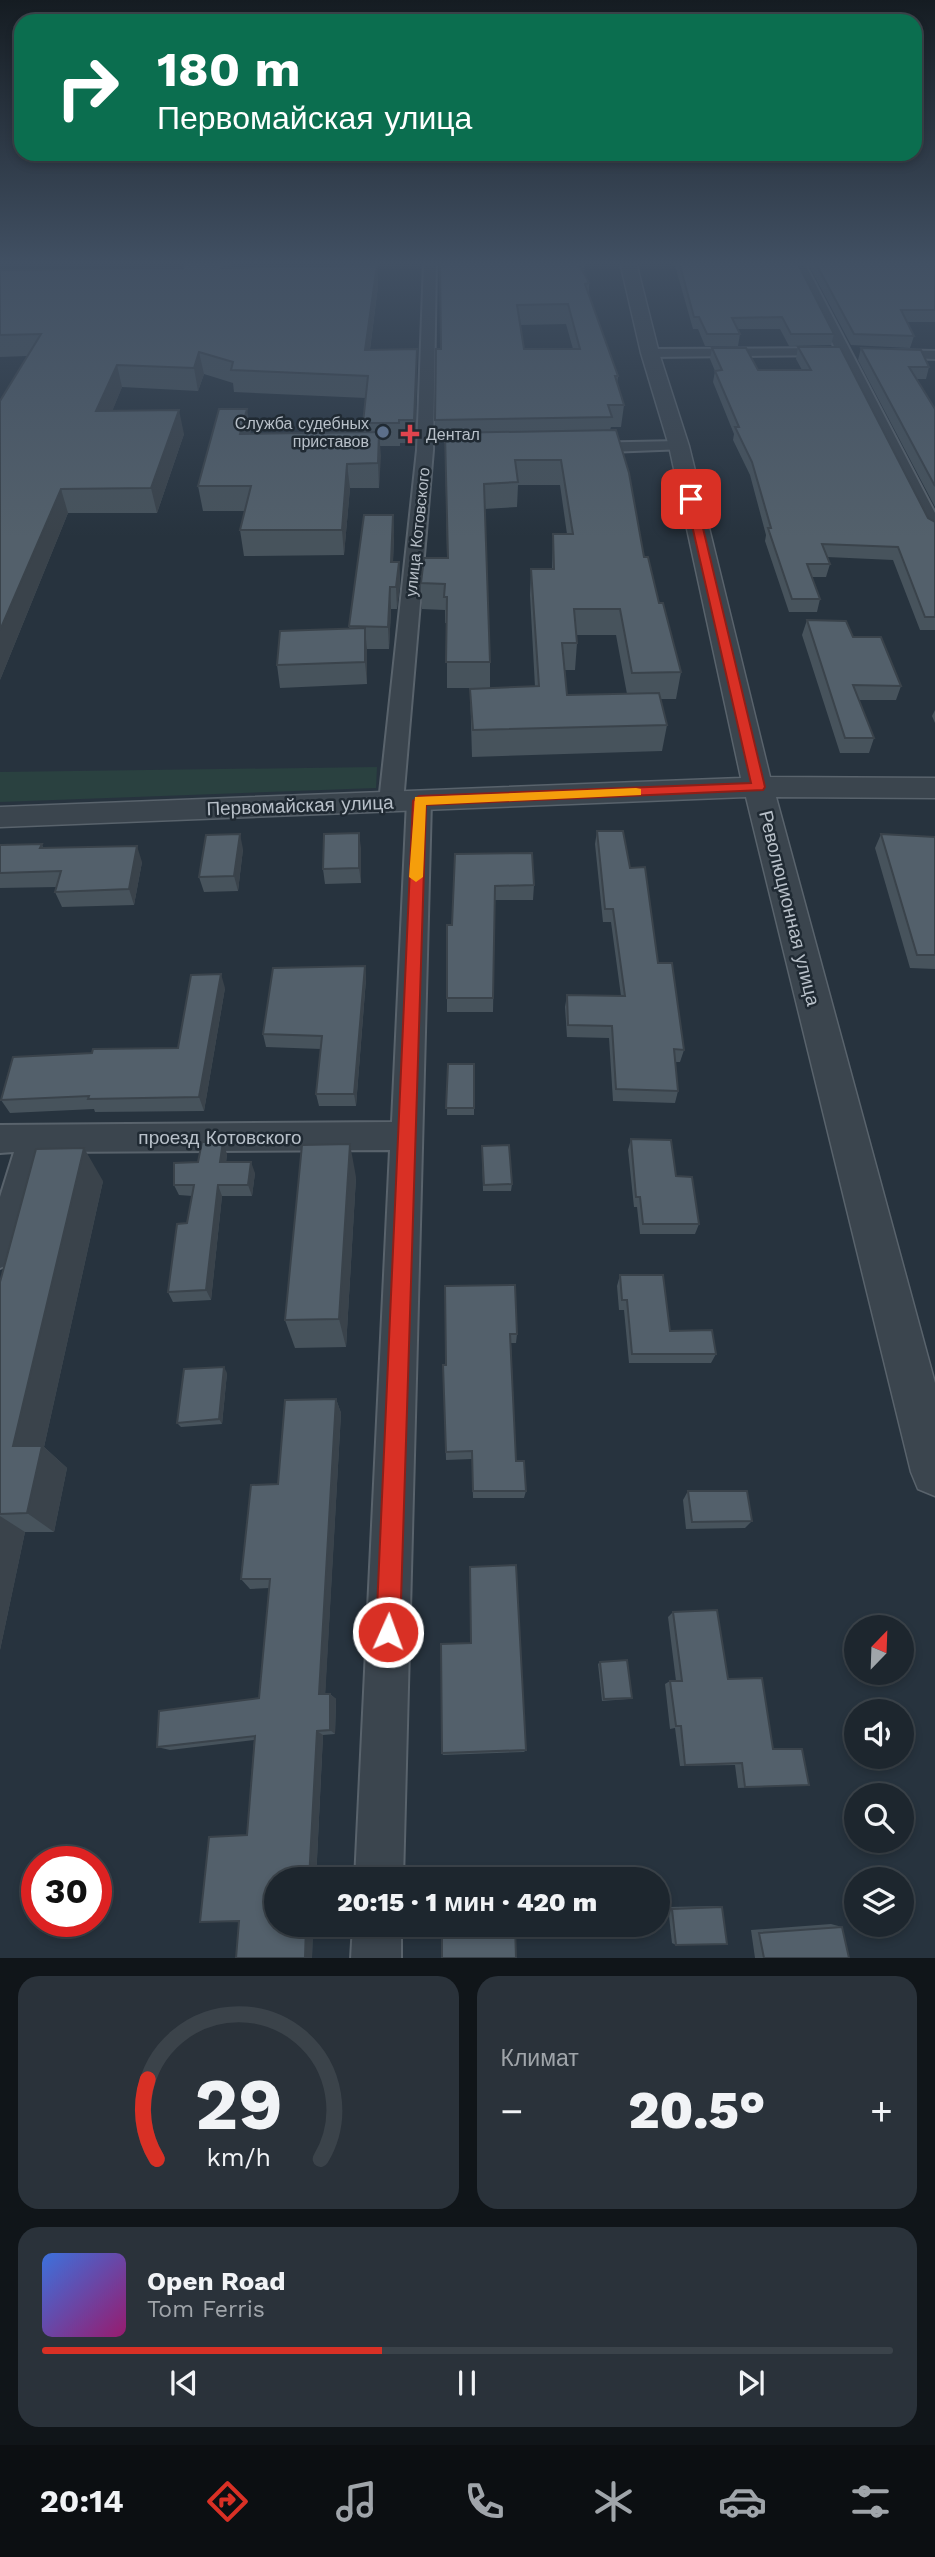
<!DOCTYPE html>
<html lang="ru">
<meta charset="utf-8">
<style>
:root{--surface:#1d262e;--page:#2a323a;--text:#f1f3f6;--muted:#a0a5aa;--line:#3b434a;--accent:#d93025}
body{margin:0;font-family:"Work Sans",sans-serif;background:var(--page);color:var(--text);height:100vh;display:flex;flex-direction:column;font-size:26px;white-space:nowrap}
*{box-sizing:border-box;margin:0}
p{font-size:23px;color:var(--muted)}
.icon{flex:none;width:38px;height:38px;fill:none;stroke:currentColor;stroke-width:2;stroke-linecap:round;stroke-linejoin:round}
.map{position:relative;height:1958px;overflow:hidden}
.details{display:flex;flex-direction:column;gap:18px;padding:18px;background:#101519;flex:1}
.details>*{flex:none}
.top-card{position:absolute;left:14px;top:14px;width:908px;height:147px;border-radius:21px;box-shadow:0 4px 10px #0003,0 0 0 2px var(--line);background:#0b6e4f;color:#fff;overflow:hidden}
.needle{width:46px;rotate:23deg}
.fabs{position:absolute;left:844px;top:1615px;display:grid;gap:14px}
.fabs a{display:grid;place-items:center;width:70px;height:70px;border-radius:50%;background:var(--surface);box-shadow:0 4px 10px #0003,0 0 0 2px var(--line);font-size:35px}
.speed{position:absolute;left:21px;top:1846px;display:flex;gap:14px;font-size:35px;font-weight:700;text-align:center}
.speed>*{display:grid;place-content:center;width:91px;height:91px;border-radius:50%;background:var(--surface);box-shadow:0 4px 10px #0003,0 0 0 2px var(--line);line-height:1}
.speed .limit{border:10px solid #d22;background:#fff;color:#111}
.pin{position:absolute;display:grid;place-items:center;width:60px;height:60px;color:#fff;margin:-30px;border-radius:14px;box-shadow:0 4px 10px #0006}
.me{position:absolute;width:77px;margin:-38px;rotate:2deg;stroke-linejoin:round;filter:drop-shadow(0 0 5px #0008)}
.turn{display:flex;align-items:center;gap:24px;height:147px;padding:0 28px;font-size:32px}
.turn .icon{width:91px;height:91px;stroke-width:2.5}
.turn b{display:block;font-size:49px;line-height:60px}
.big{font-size:52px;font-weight:800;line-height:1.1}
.details .tile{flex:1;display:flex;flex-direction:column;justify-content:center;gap:10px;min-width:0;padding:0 24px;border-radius:21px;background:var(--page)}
.details .dial{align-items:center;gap:0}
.dial svg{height:182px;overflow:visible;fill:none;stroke:var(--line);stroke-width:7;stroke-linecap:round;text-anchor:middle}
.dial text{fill:var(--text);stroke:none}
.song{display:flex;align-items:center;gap:21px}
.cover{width:84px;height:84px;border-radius:10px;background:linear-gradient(135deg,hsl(220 70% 55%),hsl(320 70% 35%))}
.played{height:7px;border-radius:4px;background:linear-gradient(90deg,var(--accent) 40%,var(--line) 40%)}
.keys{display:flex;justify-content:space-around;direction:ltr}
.heat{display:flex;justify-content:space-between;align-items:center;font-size:38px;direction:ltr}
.details .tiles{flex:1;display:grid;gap:18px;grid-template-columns:1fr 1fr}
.tile:last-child{grid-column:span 2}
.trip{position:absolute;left:264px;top:1867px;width:406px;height:70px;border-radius:35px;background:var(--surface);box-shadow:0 4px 10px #0003,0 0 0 2px var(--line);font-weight:800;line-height:70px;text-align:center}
.menu{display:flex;height:112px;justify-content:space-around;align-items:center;background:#0c0f12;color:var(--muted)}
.menu .icon{width:49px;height:49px}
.menu .on{color:var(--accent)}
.menu b{font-size:32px;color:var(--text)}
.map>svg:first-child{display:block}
.green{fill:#2a4140}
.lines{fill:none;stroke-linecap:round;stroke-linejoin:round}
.minor-casing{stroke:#59636c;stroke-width:4}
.tertiary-casing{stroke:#59636c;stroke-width:3}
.minor{fill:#3b454e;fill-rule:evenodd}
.tertiary{fill:#3b454e;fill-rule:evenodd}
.wall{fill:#47535c;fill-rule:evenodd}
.shaded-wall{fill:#3a434b}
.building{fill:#53606b;stroke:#3a434b;stroke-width:2;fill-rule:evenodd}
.route{fill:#d93025;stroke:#8d1f18;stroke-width:2}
.slow{fill:#f59e0b}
.service-dot{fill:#5c6f8a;stroke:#202a33;stroke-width:2.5}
.health-dot{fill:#e0444e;stroke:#202a33;stroke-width:2.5}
.labels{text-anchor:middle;stroke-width:5;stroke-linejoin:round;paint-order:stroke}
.far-poi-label{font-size:16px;fill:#b8c0c9;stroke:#202a33;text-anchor:end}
.far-street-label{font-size:16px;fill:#b8c0c9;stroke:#202a33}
.street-label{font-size:19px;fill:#b8c0c9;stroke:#202a33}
</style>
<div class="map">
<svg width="935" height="1959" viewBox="0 0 935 1959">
<rect width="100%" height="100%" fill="#27333e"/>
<polygon class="green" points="377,767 376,788 0,802 0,772"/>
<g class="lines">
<g class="minor-casing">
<g id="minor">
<polygon points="424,262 436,262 433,450 403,802 400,808 391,810 382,808 379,802 417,450"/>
<polygon points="792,262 804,262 935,513 935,535 926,530 838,355 650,357 643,353 650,349 835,348"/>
<polygon points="884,350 935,351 935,359 879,357 877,354 879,351"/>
<polygon points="679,441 685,443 687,446 685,449 583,453 575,448 583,443"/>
<polygon points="419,793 428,795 431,801 403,1880 355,1880 390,1150 46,1152 17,1252 12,1263 0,1268 0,1197 14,1152 0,1153 0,1125 392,1122 407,801 410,795"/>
<polygon points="353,1925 401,1925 401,1959 351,1959"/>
</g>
</g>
<g class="tertiary-casing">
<polygon id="tertiary" points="620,262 636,262 659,353 689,446 770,777 935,778 935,798 776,797 935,1383 935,1496 918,1489 911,1472 746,797 0,827 0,807 741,778 669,446 641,353"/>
</g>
<use href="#minor" class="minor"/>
<use href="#tertiary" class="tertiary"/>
</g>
<g class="wall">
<polygon points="185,262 233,262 231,267 377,265 378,286 370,350 417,371 415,443 400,443 400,446 380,446 379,488 350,488 344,555 244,556 240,530 245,511 203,511 198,486 251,434 363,432 363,423 366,398 234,392 233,383 204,374 198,391 122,387 112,411 184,434 157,513 68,513 0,680 27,356 0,357 0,270 183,268"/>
<path d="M 440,262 L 585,264 L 584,273 L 589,283 L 589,294 L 618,376 L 617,384 L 624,405 L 621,427 L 611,427 L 610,430 L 644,557 L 681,672 L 676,699 L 660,699 L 667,725 L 662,751 L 472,757 L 470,689 L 482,688 L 447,688 L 447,623 L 445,623 L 445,610 L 422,609 L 421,583 L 447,558 L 445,442 L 436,442 L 435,420 L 441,349 ZM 566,324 L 573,349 L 524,349 L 520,325 ZM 518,485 L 560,485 L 567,534 L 553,534 L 552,569 L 531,569 L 530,595 L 535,687 L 490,688 L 490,662 L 484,509 L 517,507 ZM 576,635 L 616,635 L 627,694 L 567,695 L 565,670 L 575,670 L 577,643 Z"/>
<polygon points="674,262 797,262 834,334 831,345 789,346 780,329 737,329 740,334 738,346 705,346 698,329 693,329"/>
<polygon points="807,262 935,262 935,322 907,322 914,336 910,348 851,345"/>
<polygon points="798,347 928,518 935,522 935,630 920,630 893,560 827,557 830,564 826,577 812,577 820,599 817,612 789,612 765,541 766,535 750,475 733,440 734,434 713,382 715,371 710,359 712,348 758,370 802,370 796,359"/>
<polygon points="861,348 929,367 926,379 916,379 935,409 935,507 858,360"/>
<polygon points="393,515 394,536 393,562 399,562 400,584 397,609 391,609 389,649 367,649 367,684 280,688 277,665 349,628"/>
<polygon points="807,620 853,637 901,686 896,700 859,700 874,738 869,753 840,753 802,635"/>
<polygon points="935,710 935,723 932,716"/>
<polygon points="597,831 630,868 684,1050 680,1062 675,1062 678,1091 675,1103 613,1101 609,1038 567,1037 565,1007 567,995 621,996 611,922 603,922 595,844"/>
<polygon points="881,834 935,837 935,969 910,968 875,848"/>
<polygon points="42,844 43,848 142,862 134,905 62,907 55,892 57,887 0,888 0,845"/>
<polygon points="361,848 361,883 325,884 323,869"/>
<polygon points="243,849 238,891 204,892 199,877"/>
<polygon points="455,854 534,885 533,900 495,900 493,1012 447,1012 447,998 452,925"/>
<polygon points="365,966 366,979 356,1106 319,1106 316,1094 321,1049 266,1047 263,1034"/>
<polygon points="225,988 204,1111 95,1112 94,1109 10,1113 1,1100 178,1048"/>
<polygon points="448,1064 474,1064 474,1115 447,1115"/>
<polygon points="631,1139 676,1176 699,1224 695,1234 640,1234 637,1207 634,1207 628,1150"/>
<polygon points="482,1153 512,1184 511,1191 483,1191"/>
<polygon points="227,1154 226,1162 255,1173 252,1196 222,1196 211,1300 173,1302 168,1292 187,1223 192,1196 179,1195 174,1185 198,1162"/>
<polygon points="356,1177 346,1347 295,1348 285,1320"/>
<polygon points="103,1181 44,1447 67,1468 54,1532 25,1532 0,1650 0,1282"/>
<polygon points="620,1275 670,1331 716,1354 711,1363 629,1363 624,1310 619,1310 617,1286"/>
<polygon points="445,1286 517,1334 516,1343 511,1343 516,1461 526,1491 524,1498 473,1498 472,1459 446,1460 443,1365 446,1365"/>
<polygon points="227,1373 222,1424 181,1427 177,1423"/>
<polygon points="336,1399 341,1413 325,1694 330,1694 336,1699 335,1734 323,1735 316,1880 276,1880 276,1925 313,1925 312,1958 236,1958 239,1921 200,1922 209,1837 247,1835 254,1740 170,1750 157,1747 159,1711 259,1698 269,1588 250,1589 241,1579 251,1485 278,1484 285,1400"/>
<polygon points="688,1491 752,1521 745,1528 686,1529 683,1500"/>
<polygon points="673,1612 728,1679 773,1749 809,1785 738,1788 735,1765 680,1766 675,1728 670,1729 665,1684 670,1681 676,1681 668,1617"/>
<polygon points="600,1662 632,1698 629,1699 602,1701 598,1664"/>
<polygon points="526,1750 524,1752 443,1755 442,1753"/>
<polygon points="718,1906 722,1907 676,1945 672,1943 668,1907"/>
<polygon points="831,1924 842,1927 849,1958 755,1958 751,1930"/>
</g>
<g class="shaded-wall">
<polygon points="223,262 233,262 224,288 221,268"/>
<polygon points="377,265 378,286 367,372 365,350"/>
<polygon points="417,349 417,371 415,443 414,420"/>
<polygon points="199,352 204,374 198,391 194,368"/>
<polygon points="117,365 122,387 103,434 96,411"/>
<polygon points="247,409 251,433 240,434"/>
<polygon points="179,410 184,434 157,513 151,488"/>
<polygon points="379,432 381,456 379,488 378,463"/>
<polygon points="347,464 350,488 344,555 342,530"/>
<polygon points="61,489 68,513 0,680 0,630"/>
<polygon points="393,515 394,536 392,584 391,562"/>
<polygon points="399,562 400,584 397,609 396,587"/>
<polygon points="390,587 391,609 389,649 388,627"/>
<polygon points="365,628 367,650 367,684 365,662"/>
<polygon points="359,833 361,848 361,883 359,868"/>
<polygon points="240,834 243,849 238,891 234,876"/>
<polygon points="137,846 142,862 134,905 129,889"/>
<polygon points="365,966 366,979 356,1106 354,1094"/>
<polygon points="221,974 225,988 204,1111 199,1097"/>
<polygon points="223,1142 227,1154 225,1173 220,1162"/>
<polygon points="350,1144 356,1177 346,1347 339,1319"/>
<polygon points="84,1148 103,1181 44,1447 67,1468 54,1532 27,1513 13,1446"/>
<polygon points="251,1162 255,1173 252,1196 248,1185"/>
<polygon points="218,1185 222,1196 211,1300 206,1290"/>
<polygon points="224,1367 227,1373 222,1424 219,1419"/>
<polygon points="336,1399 341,1413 325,1699 319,1694"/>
<polygon points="0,1516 25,1532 0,1650"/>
<polygon points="330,1694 336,1699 335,1734 330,1730"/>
<polygon points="317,1731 323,1735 316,1880 309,1880"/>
<polygon points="306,1925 313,1925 312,1958 305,1958"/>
</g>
<g class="building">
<polygon points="185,262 223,262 221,268 377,265 365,350 417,349 414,420 399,420 399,423 363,423 368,376 231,370 233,362 199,352 194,368 117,365 96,411 179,410 151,488 61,489 0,630 0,401 41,334 0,335 0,270 183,268"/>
<path d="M 440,262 L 585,262 L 585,264 L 579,264 L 589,283 L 585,284 L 618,376 L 615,376 L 624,405 L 608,405 L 612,417 L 435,420 L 436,349 L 441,349 ZM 568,304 L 580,349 L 524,349 L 517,305 Z"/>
<polygon points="679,262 797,262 834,334 791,334 782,317 732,318 740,334 707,334 699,317 694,317"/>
<polygon points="815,262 935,262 935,310 901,310 914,336 854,334"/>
<polygon points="798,347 840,347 928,518 935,522 935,617 925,617 898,547 822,544 830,564 807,564 820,599 792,599 768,528 771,528 752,462 735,427 739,427 715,371 722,370 712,348 746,348 758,370 811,370"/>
<polygon points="861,348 921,350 929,367 909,367 935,409 935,486"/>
<polygon points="219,409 247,409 240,434 379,432 378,463 347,464 342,530 240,530 251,486 198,486"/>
<polygon points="616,430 629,473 644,557 648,557 659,603 663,603 681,672 632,673 620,609 574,609 577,643 562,643 567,695 659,693 667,725 473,730 470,689 539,686 531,569 554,569 553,534 573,534 561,460 515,460 518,482 484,484 490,662 446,662 447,597 444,597 445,584 421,583 424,558 448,558 445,433"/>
<polygon points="364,515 393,515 391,562 399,562 396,587 390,587 388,627 349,626"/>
<polygon points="807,620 846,621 853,637 881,637 901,686 853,685 874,738 845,738"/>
<polygon points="365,628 365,662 277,665 280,631"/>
<polygon points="597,831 623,831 630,868 645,867 658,963 672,963 684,1050 674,1049 678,1091 616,1089 612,1026 568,1025 567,995 625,996 613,909 605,909"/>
<polygon points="359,833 359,868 323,869 324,834"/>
<polygon points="240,834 234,876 199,877 206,835"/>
<polygon points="881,834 935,837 935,955 917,955"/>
<polygon points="42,844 40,848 137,846 129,889 55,892 61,871 0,873 0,845"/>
<polygon points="532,853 534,885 495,886 493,998 447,998 447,925 452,925 455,854"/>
<polygon points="365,966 354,1094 316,1094 322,1036 263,1034 273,968"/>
<polygon points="221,974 199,1097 88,1099 89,1096 1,1100 13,1057 92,1053 93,1049 178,1048 191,975"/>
<polygon points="448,1064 474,1064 474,1108 446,1108"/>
<polygon points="631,1139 671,1140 676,1176 692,1177 699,1224 643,1224 640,1197 636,1197"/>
<polygon points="202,1142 223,1142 220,1162 251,1162 248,1185 218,1185 206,1290 168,1292 177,1224 187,1223 194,1185 174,1185 174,1163 198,1162"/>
<polygon points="350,1144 339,1319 285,1320 302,1145"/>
<polygon points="509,1145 512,1184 484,1185 482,1146"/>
<polygon points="84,1148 13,1446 42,1446 27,1513 0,1514 0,1282 36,1149"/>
<polygon points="620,1275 663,1275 670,1331 712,1330 716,1354 632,1354 627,1300 622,1300"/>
<polygon points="515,1285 517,1334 510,1334 516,1461 524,1461 526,1491 473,1491 472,1451 446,1452 443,1365 446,1365 445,1286"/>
<polygon points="224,1367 219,1419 177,1423 184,1369"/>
<polygon points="336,1399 319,1694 330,1694 330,1730 317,1731 309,1880 276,1880 276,1925 306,1925 305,1958 236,1958 239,1921 200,1922 209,1837 247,1835 255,1736 157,1747 159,1711 259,1698 270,1579 241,1579 251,1485 278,1484 285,1400"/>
<polygon points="688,1491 747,1491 752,1521 692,1522"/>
<polygon points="516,1565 526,1750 442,1753 441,1644 471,1643 470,1567"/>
<polygon points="717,1610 728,1679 762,1678 773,1749 802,1749 809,1785 745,1787 742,1763 685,1765 681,1726 676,1726 670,1681 682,1681 673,1612"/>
<polygon points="627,1660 632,1698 604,1699 600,1662"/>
<polygon points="722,1907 727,1944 676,1945 672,1909"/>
<polygon points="442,1925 515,1925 516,1958 442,1958"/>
<polygon points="842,1927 849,1958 764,1958 759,1933"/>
</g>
<linearGradient id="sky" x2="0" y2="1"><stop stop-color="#151c22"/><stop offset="0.49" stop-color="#415063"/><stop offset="1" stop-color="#415063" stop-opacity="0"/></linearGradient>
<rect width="935" height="537" fill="url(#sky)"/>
<polygon class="route" points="691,496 696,499 765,787 763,790 426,805 400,1632 396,1640 388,1644 379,1640 376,1632 413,801 419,796 751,783 686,499"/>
<polygon class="slow" points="636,788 641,789 641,795 426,805 423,877 416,882 409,877 415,797"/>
<circle class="service-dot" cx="383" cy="432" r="7"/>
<path class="health-dot" d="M406.5 423.5h7v7h7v7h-7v7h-7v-7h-7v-7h7z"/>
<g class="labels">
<g class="far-poi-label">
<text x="369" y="429">Служба судебных<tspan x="369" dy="18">приставов</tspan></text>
<text x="426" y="440" text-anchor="start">Дентал</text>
</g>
<g class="far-street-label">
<text transform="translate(417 532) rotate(-84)" y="6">улица Котовского</text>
</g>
<g class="street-label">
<text transform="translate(300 805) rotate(-2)" y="7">Первомайская улица</text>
<text transform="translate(790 908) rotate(76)" y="7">Революционная улица</text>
<text x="220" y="1144">проезд Котовского</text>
</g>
</g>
</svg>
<div class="fabs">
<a><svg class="needle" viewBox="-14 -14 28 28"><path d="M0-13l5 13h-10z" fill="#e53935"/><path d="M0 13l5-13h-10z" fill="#a0a5aa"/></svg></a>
<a><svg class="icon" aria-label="sound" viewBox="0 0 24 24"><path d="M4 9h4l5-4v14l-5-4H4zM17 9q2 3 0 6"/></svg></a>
<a><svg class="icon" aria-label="search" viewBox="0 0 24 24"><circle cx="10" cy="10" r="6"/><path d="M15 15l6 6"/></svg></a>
<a><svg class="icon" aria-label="layers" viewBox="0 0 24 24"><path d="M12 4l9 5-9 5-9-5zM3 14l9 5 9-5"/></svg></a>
</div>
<div class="speed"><div class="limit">30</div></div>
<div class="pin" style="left:691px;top:499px;background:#d93025"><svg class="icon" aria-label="arrive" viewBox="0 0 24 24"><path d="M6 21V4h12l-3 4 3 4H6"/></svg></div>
<svg class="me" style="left:388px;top:1632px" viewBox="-20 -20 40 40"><circle r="17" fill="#d93025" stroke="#fff" stroke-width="3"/><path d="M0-11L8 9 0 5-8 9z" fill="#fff"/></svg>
<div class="trip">20:15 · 1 мин · 420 m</div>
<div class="top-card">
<div class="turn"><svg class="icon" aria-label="right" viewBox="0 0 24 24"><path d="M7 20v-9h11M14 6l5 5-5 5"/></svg><div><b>180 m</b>Первомайская улица</div></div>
</div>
</div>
<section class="details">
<div class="tiles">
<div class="tile dial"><svg viewBox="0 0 100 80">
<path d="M14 69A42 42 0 1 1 86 69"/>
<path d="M14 69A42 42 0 0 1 10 34" stroke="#d93025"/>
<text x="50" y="56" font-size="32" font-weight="700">29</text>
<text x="50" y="72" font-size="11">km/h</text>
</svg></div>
<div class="tile"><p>Климат</p>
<div class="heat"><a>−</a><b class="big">20.5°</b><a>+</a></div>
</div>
<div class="tile">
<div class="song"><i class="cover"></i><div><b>Open Road</b><p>Tom Ferris</p></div></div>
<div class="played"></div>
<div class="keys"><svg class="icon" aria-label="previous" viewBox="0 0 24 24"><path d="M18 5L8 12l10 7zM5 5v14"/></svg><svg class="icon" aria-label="pause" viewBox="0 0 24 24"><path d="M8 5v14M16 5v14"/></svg><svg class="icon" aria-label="next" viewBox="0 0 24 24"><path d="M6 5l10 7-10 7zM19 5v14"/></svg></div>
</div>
</div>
</section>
<nav class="menu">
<b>20:14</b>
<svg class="icon on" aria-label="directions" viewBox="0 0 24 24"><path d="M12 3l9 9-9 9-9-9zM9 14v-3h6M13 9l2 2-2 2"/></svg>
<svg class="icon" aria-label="music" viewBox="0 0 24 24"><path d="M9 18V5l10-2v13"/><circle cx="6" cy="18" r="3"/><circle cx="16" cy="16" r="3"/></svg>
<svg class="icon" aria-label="phone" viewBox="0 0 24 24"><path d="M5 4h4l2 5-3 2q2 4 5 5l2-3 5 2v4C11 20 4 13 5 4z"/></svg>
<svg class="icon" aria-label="climate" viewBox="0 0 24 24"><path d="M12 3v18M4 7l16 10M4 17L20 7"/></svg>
<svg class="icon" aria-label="car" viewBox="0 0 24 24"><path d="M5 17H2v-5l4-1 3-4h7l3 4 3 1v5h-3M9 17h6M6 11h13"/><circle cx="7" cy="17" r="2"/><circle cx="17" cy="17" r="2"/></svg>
<svg class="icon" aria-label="filters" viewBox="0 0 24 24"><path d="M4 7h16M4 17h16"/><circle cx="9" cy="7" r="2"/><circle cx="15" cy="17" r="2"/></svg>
</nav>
